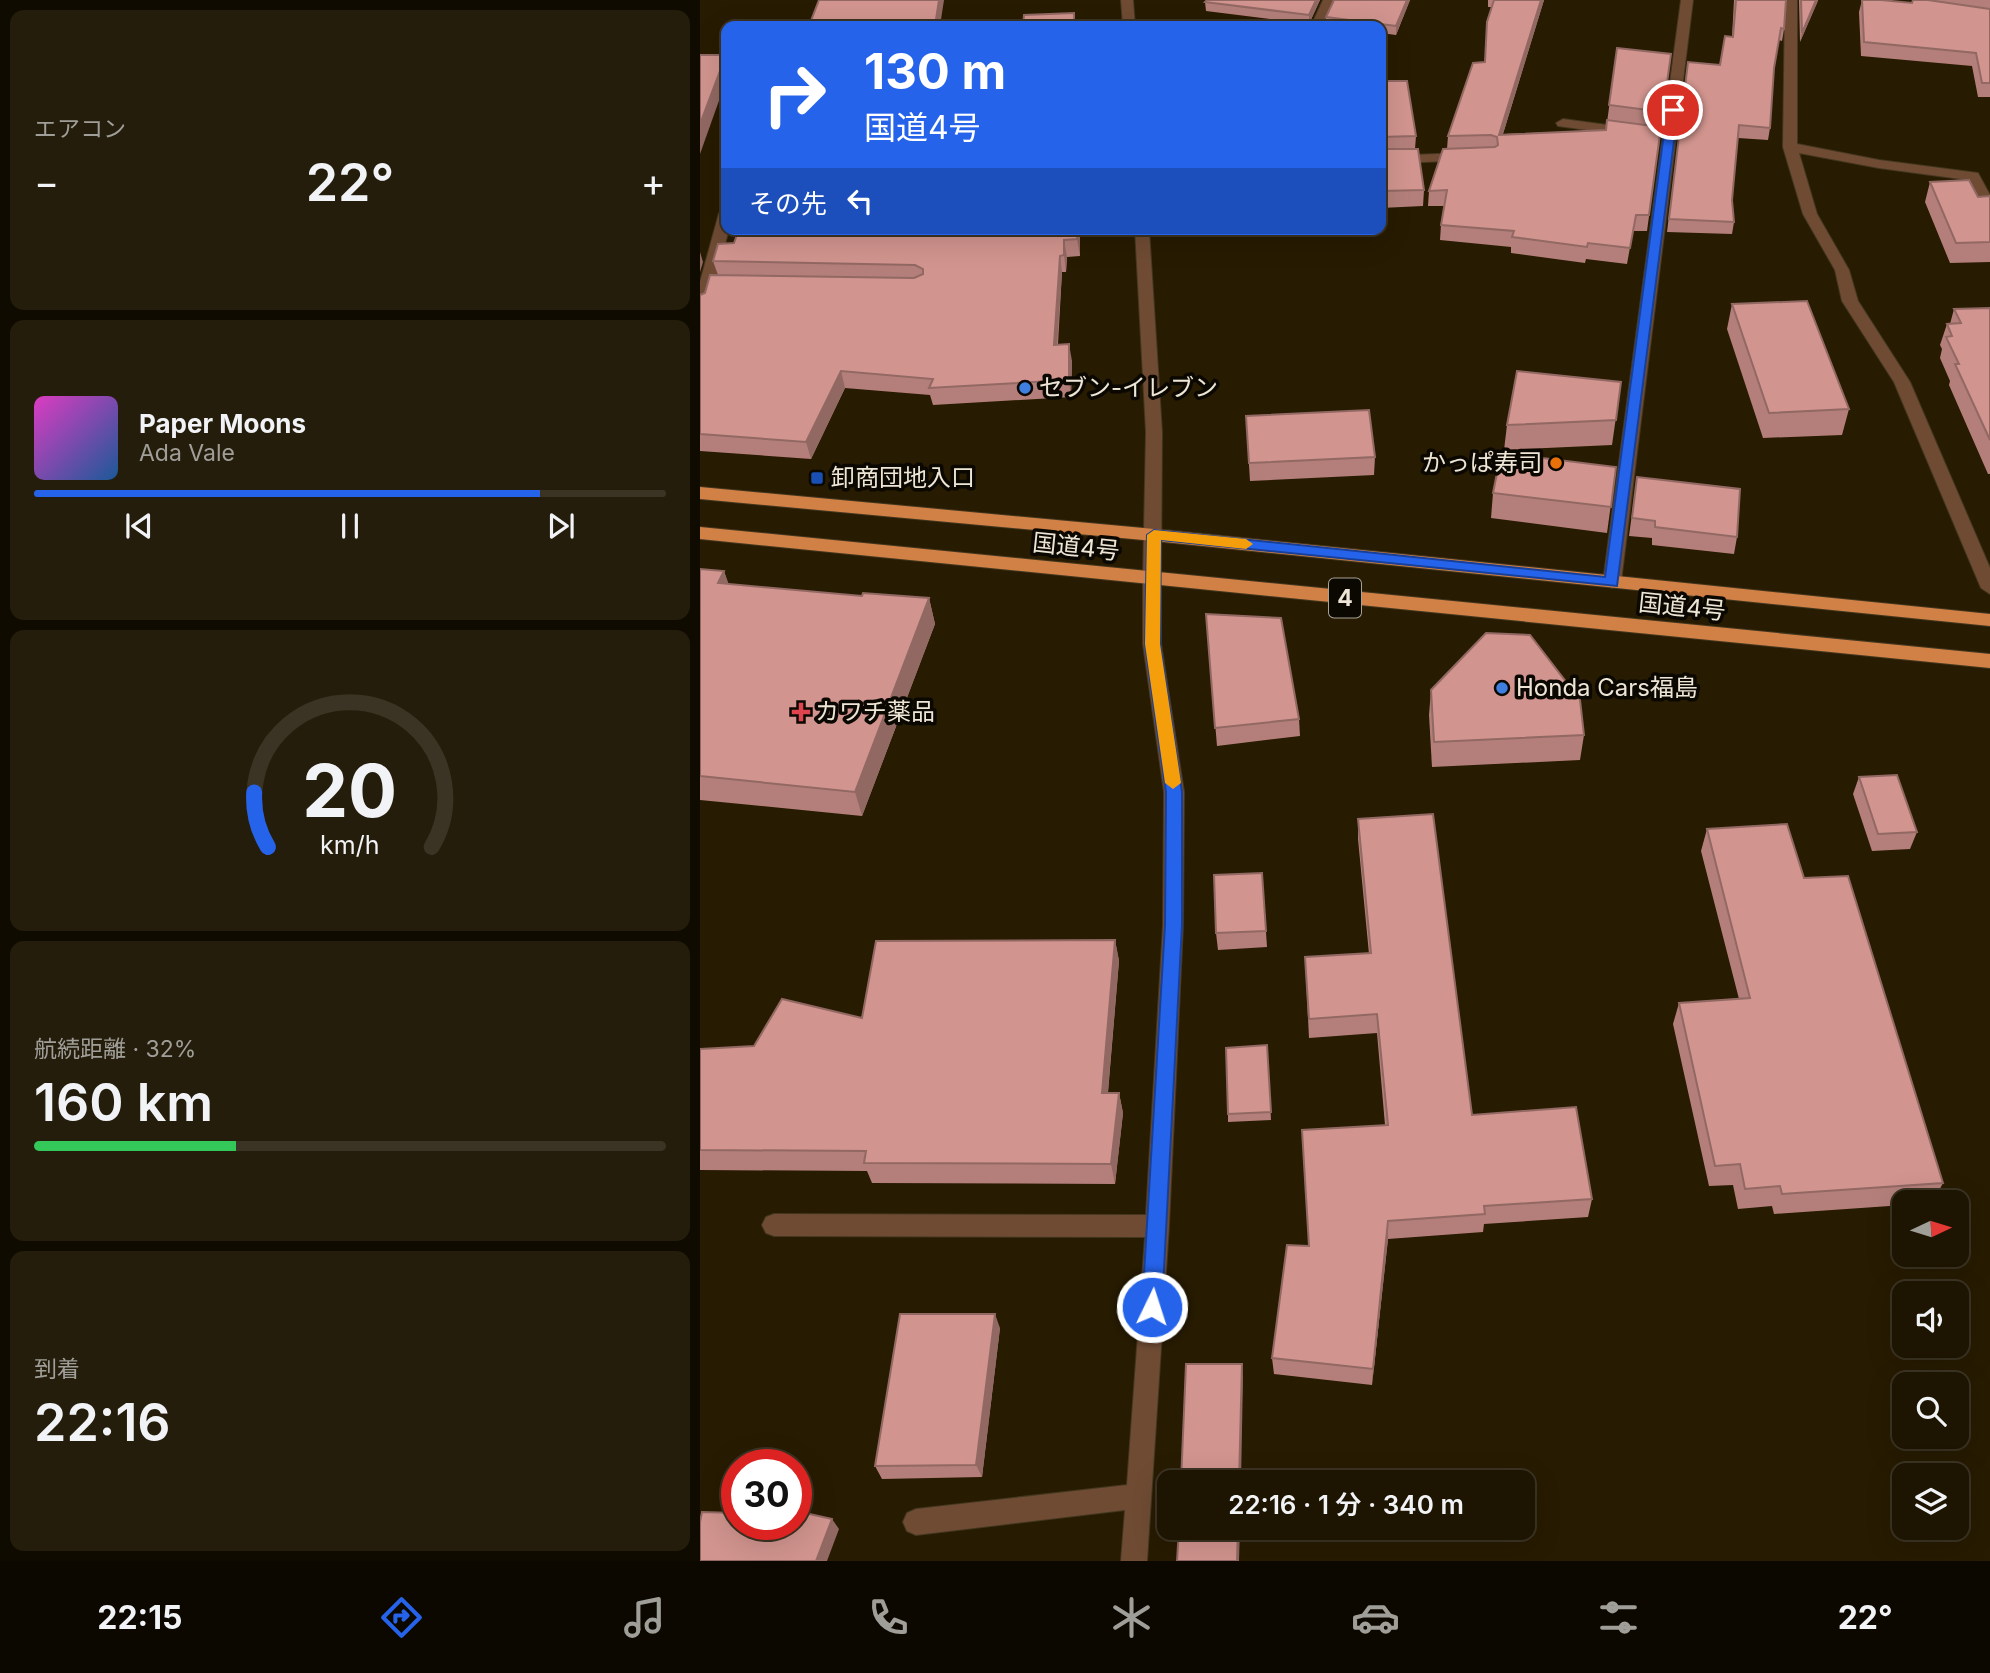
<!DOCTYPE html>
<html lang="ja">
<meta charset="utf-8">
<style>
:root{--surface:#1d1401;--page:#251d0b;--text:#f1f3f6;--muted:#a09e99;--line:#3b3323;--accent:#2563eb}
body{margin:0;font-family:Inter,"Noto Sans JP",sans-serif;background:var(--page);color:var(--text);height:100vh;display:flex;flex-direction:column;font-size:26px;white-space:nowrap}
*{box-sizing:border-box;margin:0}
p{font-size:23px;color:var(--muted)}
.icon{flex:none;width:38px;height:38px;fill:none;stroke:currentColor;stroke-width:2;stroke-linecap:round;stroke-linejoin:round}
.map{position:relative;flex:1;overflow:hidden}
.panel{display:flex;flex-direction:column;gap:10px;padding:10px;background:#100b01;width:700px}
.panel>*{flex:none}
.guide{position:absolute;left:21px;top:21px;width:665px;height:214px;border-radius:14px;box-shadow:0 7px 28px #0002,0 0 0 2px var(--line);background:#2563eb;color:#fff;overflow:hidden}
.needle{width:46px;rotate:86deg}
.tools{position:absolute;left:1192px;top:1190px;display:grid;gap:14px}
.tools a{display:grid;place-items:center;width:77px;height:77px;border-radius:14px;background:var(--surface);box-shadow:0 7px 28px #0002,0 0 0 2px var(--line);font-size:35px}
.speed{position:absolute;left:21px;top:1449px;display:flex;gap:14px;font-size:35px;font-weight:700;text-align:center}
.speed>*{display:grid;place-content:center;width:91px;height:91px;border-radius:50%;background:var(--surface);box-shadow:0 7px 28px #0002,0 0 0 2px var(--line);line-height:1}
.speed .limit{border:10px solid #d22;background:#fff;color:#111}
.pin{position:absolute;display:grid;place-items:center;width:60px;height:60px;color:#fff;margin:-30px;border:4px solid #fff;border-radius:50%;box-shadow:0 2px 7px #0007}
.me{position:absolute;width:77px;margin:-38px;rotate:4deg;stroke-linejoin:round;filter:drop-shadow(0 0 5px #0008)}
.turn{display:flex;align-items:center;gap:24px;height:147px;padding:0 28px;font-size:32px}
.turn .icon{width:91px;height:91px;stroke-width:2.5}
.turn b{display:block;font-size:49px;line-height:60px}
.then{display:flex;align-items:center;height:66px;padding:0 28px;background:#0003;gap:14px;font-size:26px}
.big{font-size:52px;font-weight:600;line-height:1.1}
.panel .widget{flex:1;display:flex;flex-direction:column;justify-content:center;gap:10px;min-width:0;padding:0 24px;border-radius:14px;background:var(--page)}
.panel .dial{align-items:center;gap:0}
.dial svg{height:182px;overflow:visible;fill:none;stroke:var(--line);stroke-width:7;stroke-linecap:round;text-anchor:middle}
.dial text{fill:var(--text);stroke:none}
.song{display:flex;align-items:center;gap:21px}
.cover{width:84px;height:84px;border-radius:10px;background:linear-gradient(135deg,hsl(310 70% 55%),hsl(210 70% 35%))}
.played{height:7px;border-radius:4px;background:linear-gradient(90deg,var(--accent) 80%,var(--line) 80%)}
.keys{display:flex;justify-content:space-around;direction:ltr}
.heat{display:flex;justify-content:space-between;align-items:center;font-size:38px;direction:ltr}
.charge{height:10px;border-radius:5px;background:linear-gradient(90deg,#34c759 32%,var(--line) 0)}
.trip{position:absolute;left:457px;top:1470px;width:378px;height:70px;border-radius:14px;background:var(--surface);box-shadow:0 7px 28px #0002,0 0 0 2px var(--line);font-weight:600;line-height:70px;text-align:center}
.dock{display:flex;height:112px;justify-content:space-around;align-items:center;background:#0c0800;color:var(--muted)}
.dock .icon{width:49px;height:49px}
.dock .selected{color:var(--accent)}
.dock b{font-size:32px;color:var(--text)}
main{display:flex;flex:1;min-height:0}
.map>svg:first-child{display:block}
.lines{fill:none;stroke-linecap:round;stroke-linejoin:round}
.minor-casing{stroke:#43371f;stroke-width:2}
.tertiary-casing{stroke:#43371f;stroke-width:2}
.trunk-casing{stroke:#43371f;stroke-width:2}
.minor{fill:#6f4b33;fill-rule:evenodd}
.tertiary{fill:#6f4b33;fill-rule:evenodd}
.trunk{fill:#d18046;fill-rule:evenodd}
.wall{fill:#b47f7a}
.shaded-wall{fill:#926863}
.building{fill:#d1948e;stroke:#926863;stroke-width:2}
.route{fill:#2563eb;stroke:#184099;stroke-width:2}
.slow{fill:#f59e0b}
.shop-dot{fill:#3f7fe0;stroke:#0b0701;stroke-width:2.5}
.food-dot{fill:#e8710a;stroke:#0b0701;stroke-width:2.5}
.transit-dot{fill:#1a4fb4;stroke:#0b0701;stroke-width:2.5}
.health-dot{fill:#e0444e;stroke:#0b0701;stroke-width:2.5}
.labels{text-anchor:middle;stroke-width:7;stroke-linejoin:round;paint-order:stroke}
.shield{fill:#0b0701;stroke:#a9a295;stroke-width:2}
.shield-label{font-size:23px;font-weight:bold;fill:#ede5d5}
.poi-label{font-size:24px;fill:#ede5d5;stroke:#0b0701;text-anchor:start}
.street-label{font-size:24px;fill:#ede5d5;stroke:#0b0701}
</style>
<main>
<section class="panel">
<div class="widget"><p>エアコン</p>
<div class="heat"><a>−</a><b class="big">22°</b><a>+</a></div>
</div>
<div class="widget">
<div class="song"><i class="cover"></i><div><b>Paper Moons</b><p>Ada Vale</p></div></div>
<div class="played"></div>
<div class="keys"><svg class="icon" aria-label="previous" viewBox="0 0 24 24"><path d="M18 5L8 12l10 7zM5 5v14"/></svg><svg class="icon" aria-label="pause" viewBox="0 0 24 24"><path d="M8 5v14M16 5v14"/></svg><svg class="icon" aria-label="next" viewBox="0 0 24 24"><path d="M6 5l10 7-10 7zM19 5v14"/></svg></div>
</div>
<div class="widget dial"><svg viewBox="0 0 100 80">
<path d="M14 69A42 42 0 1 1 86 69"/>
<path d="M14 69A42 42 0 0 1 8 45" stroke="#2563eb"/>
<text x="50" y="56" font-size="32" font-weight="700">20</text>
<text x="50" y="72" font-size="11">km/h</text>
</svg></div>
<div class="widget"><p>航続距離 · 32%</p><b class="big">160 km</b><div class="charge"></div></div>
<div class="widget"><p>到着</p><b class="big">22:16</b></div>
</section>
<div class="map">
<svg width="1290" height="1561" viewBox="0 0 1290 1561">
<rect width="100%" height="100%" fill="#271b01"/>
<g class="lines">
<g class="minor-casing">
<g id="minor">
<polygon points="623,0 635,0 623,26 611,26"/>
<polygon points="981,0 993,0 921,582 912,588 903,582"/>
<polygon points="1085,0 1097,0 1097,144 1179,160 1278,173 1290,195 1290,213 1283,209 1268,180 1179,168 1099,153 1117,214 1149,270 1158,301 1210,382 1290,568 1290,594 1281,588 1194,382 1142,301 1135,270 1103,214 1083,147"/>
<polygon points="863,119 930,128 937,132 930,136 858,126 856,123"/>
<polygon points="764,153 769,154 769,160 681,164 681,156"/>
<polygon points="26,209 26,229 29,229 8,309 0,314 0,282 19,213"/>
<polygon points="452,573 461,579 461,644 484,792 483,925 469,1226 447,1561 421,1561 425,1510 216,1535 207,1531 203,1522 207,1513 216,1509 427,1485 445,1237 74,1236 66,1233 62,1225 66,1217 74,1214 446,1215 463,925 464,792 443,644 443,579"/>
</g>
</g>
<g class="tertiary-casing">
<g id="tertiary">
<polygon points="421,0 433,0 435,26 423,26"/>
<polygon points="435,229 449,229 462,432 461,579 452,585 443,579 446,432"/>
</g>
</g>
<g class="trunk-casing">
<g id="trunk">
<polygon points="0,487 454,529 1290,614 1290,626 454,541 0,499"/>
<polygon points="0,527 1290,654 1290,668 0,539"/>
</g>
</g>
<use href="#minor" class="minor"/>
<use href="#tertiary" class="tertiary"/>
<use href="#trunk" class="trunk"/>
</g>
<g class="wall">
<polygon points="507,0 620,0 609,24 506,11 505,2"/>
<polygon points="634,0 710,0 696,35 681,33 681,26 626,26 626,17"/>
<polygon points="788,0 844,0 803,134 906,130 917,48 971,54 947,231 933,231 927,264 886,259 885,263 811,253 811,247 740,240 741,225 744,206 728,206 729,191 747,149 748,136 785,62 792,7 788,7"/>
<polygon points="1034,0 1086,0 1084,29 1082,41 1079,40 1074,68 1070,128 1068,140 1038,138 1032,200 1034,222 1032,234 967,232 988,62 1020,65 1032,37"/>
<polygon points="1099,0 1118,0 1100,42"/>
<polygon points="1162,0 1212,3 1213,0 1290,0 1290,97 1278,97 1272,66 1161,56 1159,12"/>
<polygon points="681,81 716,136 715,149 724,190 723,206 681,208"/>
<polygon points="1230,182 1278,197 1290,196 1290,262 1250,263 1225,202"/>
<polygon points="380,229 380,256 367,257 366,272 362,272 358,344 372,361 371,397 233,405 230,395 145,388 111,459 0,451 0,295 5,293 18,275 13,261"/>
<polygon points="1032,304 1149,409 1142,435 1063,438 1027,329"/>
<polygon points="1290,308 1290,474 1288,474 1249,385 1250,381 1240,358 1242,349 1240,345 1247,324 1250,324 1254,309"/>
<polygon points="921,382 912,445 804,450 807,425"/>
<polygon points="546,416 675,457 674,475 550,481"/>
<polygon points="916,467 907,533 791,518 793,493"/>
<polygon points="937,477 1037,537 1034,554 952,545 952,538 929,536"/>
<polygon points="0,569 24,571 28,584 162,596 229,598 235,624 162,816 0,800"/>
<polygon points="506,614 599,719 600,736 517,746"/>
<polygon points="731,690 884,735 880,760 732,767 729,715"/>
<polygon points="1159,777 1217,832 1210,849 1172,851 1153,794"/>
<polygon points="658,819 772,1115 892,1199 888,1217 784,1224 783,1232 688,1239 672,1385 574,1374 572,1358 608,1246 685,1125 677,1033 609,1038 605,957 669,954 658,839"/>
<polygon points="1007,829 1104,878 1243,1183 1233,1202 1204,1202 1204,1205 1074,1214 1072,1206 1038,1209 1033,1185 1009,1186 973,1024 979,1003 1039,999 1001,851"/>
<polygon points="562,873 567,947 518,950 516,933"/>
<polygon points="415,940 419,961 408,1093 419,1093 423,1113 415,1184 172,1183 167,1171 0,1170 0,1049 54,1046 162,1018"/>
<polygon points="567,1045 571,1120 528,1122 528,1114"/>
<polygon points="300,1328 282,1477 182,1479 175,1466"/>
</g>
<g class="shaded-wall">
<polygon points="239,0 244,0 240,26 235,26"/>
<polygon points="616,0 620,0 609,24 609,15"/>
<polygon points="707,0 710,0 696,35 696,26"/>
<polygon points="841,0 844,0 798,150 799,135"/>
<polygon points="1116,0 1118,1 1100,42 1102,33"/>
<polygon points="26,55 26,81 0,154 0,124"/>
<polygon points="378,229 380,229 380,256 377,239"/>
<polygon points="364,240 367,257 366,272 364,255"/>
<polygon points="0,252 3,262 0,272"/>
<polygon points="360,256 362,272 356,361 354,345"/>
<polygon points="369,344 372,361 371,397 369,380"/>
<polygon points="141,371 145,388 111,459 106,442"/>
<polygon points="24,571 33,596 18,583"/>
<polygon points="229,598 235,624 162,816 155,792"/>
<polygon points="415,940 419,961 406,1113 402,1093"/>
<polygon points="419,1093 423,1113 415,1184 411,1164"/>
<polygon points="688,1221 688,1239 672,1385 673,1369"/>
<polygon points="295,1314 300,1328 282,1477 276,1465"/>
<polygon points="542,1364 543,1377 541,1482 539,1482"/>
<polygon points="132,1519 139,1529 127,1561 116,1561"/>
<polygon points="538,1528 540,1528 539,1561 537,1561"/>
</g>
<g class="building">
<polygon points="119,0 239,0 235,26 109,26"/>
<polygon points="507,0 616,0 609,15 505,2"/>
<polygon points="634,0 707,0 696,26 626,17"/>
<polygon points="794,0 841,0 799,135 906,130 907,120 961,127 949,215 936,215 930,248 888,243 887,247 812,237 814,231 741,225 747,190 729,191 743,149 795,147 798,145 797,137 791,135 748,136 773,63 785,62 787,22"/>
<polygon points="1036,0 1086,0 1084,29 1081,28 1074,68 1070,128 1039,125 1032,200 1034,222 969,219 988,62 1020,65 1025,36 1033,37"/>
<polygon points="1101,0 1116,0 1102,33"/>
<polygon points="1162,0 1181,0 1212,3 1213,0 1228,0 1290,9 1290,83 1282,83 1276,53 1164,42"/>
<polygon points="374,13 374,26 323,26 324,15"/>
<polygon points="917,48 971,54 963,112 909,105"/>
<polygon points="0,55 26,55 0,124"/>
<polygon points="681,81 707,81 716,136 681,137 681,139"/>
<polygon points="681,149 718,149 724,190 681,191"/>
<polygon points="1269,180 1278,197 1290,196 1290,242 1256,243 1230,182"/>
<polygon points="39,229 378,229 377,239 364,240 364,255 360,256 354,345 369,344 369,380 229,388 233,379 141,371 106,442 0,434 0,295 5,293 10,275 214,278 223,274 223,269 215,265 13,261 18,244 34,243"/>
<polygon points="1107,301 1149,409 1069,413 1032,304"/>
<polygon points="1290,308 1290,440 1255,364 1259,364 1246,337 1252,336 1247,324 1261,323 1254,309"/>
<polygon points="817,371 921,382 916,420 807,425"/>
<polygon points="669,410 675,457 549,463 546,416"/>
<polygon points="801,453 916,467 911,507 793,493"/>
<polygon points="937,477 1040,489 1037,537 955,527 955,521 932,518"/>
<polygon points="0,569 24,571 18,583 162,596 163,593 229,598 155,792 0,776"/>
<polygon points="506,614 581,618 599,719 515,728"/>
<polygon points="786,633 830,635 880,700 884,735 734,742 731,690"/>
<polygon points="1197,775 1217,832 1178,834 1159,777"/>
<polygon points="733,814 772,1115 876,1107 892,1199 784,1206 785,1214 688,1221 673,1369 572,1358 587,1245 609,1246 602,1130 688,1125 677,1014 609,1019 605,957 671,953 658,819"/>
<polygon points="1087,824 1104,878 1148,876 1243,1183 1082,1194 1080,1186 1045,1189 1040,1164 1015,1166 979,1003 1050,998 1007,829"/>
<polygon points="562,873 566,931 516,933 514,875"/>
<polygon points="415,940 402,1093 419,1093 411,1164 164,1163 166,1151 0,1150 0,1049 54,1046 82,999 162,1018 176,941"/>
<polygon points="567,1045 571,1112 528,1114 526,1048"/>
<polygon points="200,1314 295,1314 276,1465 175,1466"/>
<polygon points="486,1364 542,1364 539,1482 481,1482"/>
<polygon points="96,1511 132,1519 116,1561 0,1561 0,1522 2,1512 37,1513 37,1524 96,1524"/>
<polygon points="479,1528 538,1528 537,1561 477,1561"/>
</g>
<polygon class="route" points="973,106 978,110 917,586 461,540 460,644 482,792 482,925 462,1307 459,1314 452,1317 445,1314 442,1307 465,925 466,792 445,644 447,535 454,530 905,577 967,110"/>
<polygon class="slow" points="454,530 546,539 553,544 546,549 461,540 460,644 481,783 473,789 465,783 445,644 447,535"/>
<g class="shop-dot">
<circle cx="325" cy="388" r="7"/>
<circle cx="802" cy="688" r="7"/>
</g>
<circle class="food-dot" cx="856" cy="463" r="7"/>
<rect class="transit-dot" x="110" y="471" width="14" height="14" rx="3.5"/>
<path class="health-dot" d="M97.5 701.5h7v7h7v7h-7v7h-7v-7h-7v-7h7z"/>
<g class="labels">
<rect class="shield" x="629" y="578.5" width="32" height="39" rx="5"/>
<g class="shield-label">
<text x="645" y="606">4</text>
</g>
<g class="poi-label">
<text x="339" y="396">セブン-イレブン</text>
<text x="842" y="471" text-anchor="end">かっぱ寿司</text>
<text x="131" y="486">卸商団地入口</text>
<text x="816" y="696">Honda Cars福島</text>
<text x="115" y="720">カワチ薬品</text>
</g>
<g class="street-label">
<text transform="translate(376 547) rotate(6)" y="8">国道4号</text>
<text transform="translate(982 607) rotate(6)" y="8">国道4号</text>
</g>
</g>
</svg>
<div class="tools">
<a><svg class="needle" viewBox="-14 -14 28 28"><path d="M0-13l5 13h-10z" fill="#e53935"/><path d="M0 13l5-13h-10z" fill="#a09e99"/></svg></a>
<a><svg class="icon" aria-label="sound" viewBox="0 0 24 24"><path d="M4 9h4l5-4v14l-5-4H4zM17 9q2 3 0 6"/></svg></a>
<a><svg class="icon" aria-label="search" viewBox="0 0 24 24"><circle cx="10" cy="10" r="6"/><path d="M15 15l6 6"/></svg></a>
<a><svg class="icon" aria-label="layers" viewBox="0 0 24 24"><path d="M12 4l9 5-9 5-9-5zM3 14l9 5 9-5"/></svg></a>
</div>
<div class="speed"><div class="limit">30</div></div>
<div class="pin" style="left:973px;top:110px;background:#d93025"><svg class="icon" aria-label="arrive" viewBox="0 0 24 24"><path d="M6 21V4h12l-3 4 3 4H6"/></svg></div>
<svg class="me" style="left:452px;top:1307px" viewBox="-20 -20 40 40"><circle r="17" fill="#2563eb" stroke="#fff" stroke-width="3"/><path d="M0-11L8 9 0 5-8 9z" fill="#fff"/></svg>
<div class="trip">22:16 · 1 分 · 340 m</div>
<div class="guide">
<div class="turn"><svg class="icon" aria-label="right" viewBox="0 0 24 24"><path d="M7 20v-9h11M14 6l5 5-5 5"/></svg><div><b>130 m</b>国道4号</div></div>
<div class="then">その先<svg class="icon" aria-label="left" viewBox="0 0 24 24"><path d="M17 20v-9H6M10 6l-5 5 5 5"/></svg></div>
</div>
</div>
</main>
<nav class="dock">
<b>22:15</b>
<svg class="icon selected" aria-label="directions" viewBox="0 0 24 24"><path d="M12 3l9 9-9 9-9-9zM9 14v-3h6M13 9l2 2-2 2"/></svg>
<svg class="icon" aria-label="music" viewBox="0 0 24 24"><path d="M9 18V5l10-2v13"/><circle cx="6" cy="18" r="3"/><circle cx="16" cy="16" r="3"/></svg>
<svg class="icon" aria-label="phone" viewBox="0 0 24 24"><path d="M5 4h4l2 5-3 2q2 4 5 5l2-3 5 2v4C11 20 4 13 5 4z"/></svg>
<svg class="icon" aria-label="climate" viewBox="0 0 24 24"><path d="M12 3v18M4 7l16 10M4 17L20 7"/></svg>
<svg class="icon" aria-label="car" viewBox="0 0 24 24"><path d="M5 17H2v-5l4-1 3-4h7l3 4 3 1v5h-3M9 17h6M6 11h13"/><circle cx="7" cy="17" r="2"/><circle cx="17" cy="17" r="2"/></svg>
<svg class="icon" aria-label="filters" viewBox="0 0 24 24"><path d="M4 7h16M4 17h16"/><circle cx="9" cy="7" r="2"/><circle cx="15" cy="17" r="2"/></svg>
<b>22°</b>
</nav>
